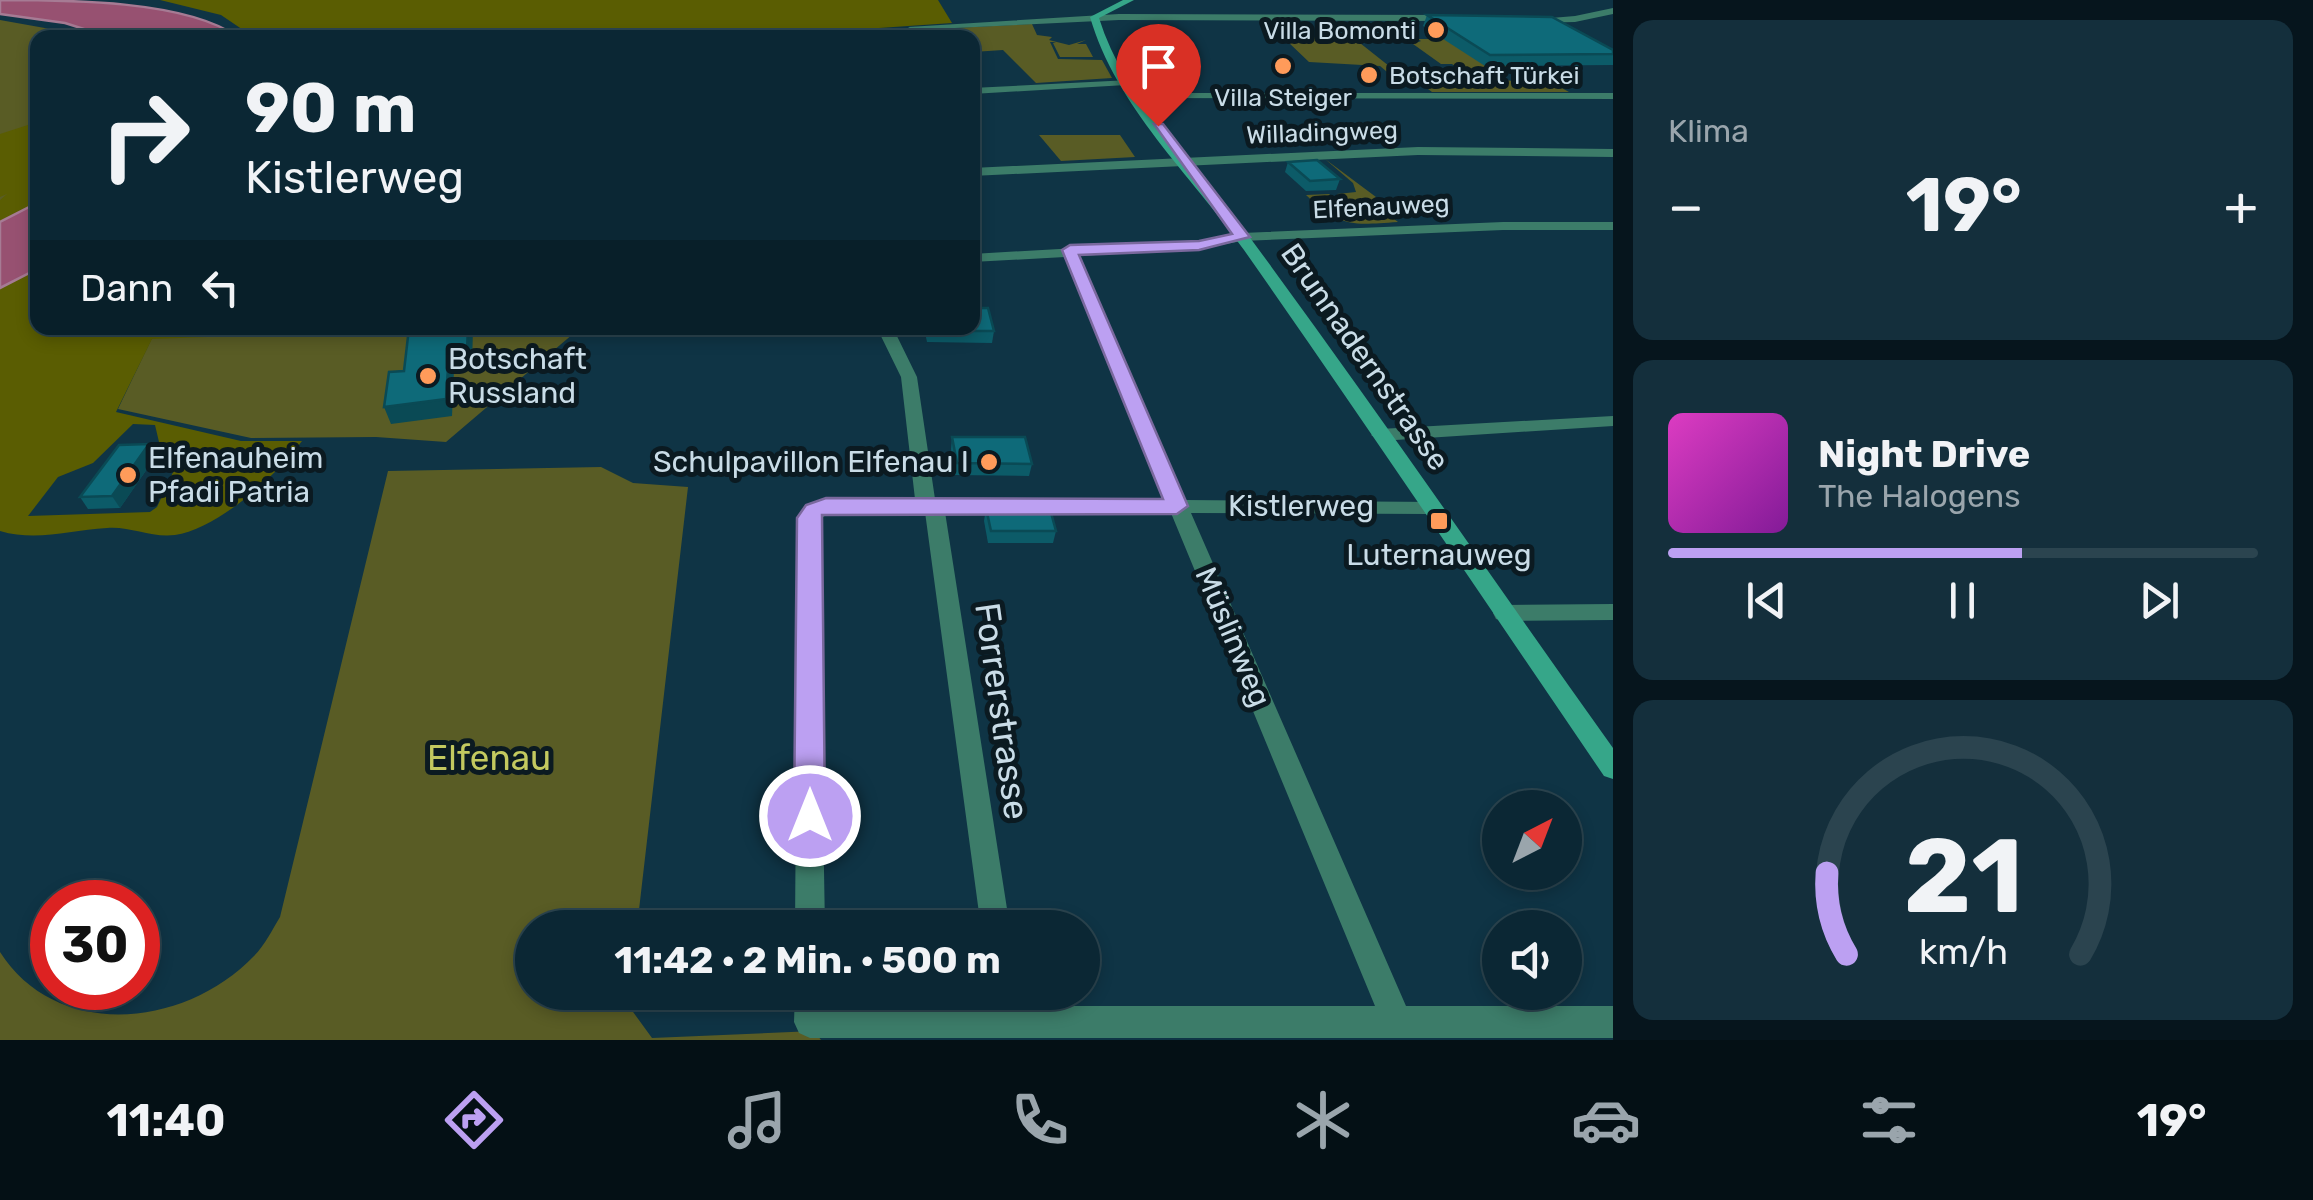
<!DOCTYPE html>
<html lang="de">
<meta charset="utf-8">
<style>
:root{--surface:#0b2734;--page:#142f3c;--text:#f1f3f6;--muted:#9aa5ac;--line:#2b444f;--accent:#bca0f2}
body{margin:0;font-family:Rubik,sans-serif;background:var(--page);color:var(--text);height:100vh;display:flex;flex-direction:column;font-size:38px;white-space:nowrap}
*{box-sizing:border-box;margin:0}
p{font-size:32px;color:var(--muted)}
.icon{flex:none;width:55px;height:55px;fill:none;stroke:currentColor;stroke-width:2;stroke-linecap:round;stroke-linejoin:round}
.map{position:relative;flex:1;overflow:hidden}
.details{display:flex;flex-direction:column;gap:20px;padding:20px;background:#06151d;width:700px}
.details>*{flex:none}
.top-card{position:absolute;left:30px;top:30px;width:950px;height:305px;border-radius:20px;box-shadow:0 5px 15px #0003,0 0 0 2px var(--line);background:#0b2734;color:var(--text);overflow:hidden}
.needle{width:65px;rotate:42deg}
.tools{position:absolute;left:1482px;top:790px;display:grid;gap:20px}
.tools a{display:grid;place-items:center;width:100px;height:100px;border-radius:50%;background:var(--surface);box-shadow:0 5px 15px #0003,0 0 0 2px var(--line);font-size:50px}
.speed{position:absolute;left:30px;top:880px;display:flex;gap:20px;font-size:50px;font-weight:700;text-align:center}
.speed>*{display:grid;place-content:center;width:130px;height:130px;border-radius:50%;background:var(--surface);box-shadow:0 5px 15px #0003,0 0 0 2px var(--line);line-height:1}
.speed .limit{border:15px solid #d22;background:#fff;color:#111}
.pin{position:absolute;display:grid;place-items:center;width:85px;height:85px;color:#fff;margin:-102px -42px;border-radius:50% 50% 50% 0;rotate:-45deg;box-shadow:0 0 10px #0007}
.pin .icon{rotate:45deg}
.me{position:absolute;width:110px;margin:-55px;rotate:0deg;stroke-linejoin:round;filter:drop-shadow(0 0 8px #0008)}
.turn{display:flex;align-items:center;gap:35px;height:210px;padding:0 50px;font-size:45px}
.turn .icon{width:130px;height:130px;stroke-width:2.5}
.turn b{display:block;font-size:70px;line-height:85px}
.then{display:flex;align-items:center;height:95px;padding:0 50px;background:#0003;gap:20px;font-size:38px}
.big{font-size:75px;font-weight:700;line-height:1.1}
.details .card{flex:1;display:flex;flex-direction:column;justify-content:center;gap:15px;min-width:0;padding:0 35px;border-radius:20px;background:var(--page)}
.details .dial{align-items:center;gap:0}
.dial svg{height:260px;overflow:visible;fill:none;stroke:var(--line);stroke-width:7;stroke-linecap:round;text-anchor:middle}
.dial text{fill:var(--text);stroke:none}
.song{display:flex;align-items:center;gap:30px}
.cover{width:120px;height:120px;border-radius:15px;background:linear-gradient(135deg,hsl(310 70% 55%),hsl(290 70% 35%))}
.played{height:10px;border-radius:5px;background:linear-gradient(90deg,var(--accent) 60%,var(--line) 60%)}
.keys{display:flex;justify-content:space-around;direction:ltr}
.heat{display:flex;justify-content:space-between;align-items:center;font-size:55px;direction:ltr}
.trip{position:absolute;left:515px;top:910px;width:585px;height:100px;border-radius:50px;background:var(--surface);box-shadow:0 5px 15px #0003,0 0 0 2px var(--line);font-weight:700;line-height:100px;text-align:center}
.dock{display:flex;height:160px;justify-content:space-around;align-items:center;background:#041015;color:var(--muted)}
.dock .icon{width:70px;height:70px}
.dock .on{color:var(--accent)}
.dock b{font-size:45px;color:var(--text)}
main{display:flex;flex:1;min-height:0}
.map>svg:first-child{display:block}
.green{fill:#595c25}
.forest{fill:#5a5d02;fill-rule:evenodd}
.water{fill:#975171;stroke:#a67b94;stroke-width:2.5}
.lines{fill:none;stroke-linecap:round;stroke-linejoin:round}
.street{fill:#3c7c69;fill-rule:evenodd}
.secondary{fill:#36a689;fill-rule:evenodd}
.wall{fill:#0c5b68}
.shaded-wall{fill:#0a4a55}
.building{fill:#0e6a79;stroke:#0a4a55;stroke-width:2.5}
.route{fill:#bca0f2;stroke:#7a689d;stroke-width:2.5}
.poi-dot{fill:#ff9b5a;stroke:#0b1a21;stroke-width:4}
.labels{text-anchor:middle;stroke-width:10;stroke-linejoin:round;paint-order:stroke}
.far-poi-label{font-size:25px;fill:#c9dce7;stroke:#0b1a21;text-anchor:end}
.far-street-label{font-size:25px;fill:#c9dce7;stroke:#0b1a21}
.street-label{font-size:30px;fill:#c9dce7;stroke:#0b1a21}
.poi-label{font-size:30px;fill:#c9dce7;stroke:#0b1a21;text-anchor:start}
.near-street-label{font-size:35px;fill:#c9dce7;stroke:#0b1a21}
.near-park-label{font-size:35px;fill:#c3c95f;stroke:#0b1a21}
</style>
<main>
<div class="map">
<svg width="1613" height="1040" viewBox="0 0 1613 1040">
<rect width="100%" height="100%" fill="#0f3445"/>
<g class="green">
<polygon points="0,20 95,37 38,38 37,197 0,217"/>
<polygon points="1266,21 1296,37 1346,38 1341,28 1408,81 1398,81 1380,66 1309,62"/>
<polygon points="1032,24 1037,35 1052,37 1049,40 1069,45 1086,40 1077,44 1086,44 1093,57 1060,57 1053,43 1056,42 1050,42 1058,59 1102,60 1112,78 1036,83 1003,50 973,52 972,38 941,37 934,29"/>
<path d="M 1455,29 L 1471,29 L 1538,65 L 1480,68 C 1511,92 1538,73 1569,92 L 1432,92 L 1404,71 L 1463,72 L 1452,64 L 1441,64 L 1413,44 L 1421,41 L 1404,30 L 1411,30 L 1406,31 L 1419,39 L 1480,39 L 1470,29 L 1458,30 L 1462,34 L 1422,34 L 1460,33 Z"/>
<polygon points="1039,135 1120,135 1135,157 1061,161"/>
<path d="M 1325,159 L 1376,197 L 1371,201 L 1398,222 C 1351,225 1342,228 1306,195 L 1329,194 L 1339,203 L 1331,205 L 1344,216 L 1372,215 L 1358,202 L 1347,203 L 1337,194 L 1356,192 L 1353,183 Z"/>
<polygon points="323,328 580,328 446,442 376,437 251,438 118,409 152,338 315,333"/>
<path d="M 601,467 L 633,483 L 688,487 L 637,927 L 532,928 L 532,992 L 629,993 L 628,1005 L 652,1038 L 814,1031 L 821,1040 L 0,1040 L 0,952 C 56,1040 184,1029 254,956 C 265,945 272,930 280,917 L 388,471 Z"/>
</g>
<g class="forest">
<path d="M 160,0 L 938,0 L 952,23 L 850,30 L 842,38 C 814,38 790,31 762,33 L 765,38 L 255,38 L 221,15 Z"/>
<polygon points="37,122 37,203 0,222 0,200 7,194 0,197 0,134"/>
<path d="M 37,269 L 38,328 L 323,328 L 315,333 L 152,339 L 116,412 L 241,441 L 302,441 C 278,474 218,529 175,535 C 151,538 130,526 107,528 C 70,530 37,542 0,531 L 0,288 ZM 133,424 L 155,425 L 159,442 L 180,457 L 157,507 L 150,512 L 28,516 L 58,477 L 93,463 Z"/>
</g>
<g class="water">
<path d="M 0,0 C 67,0 186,0 238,37 L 109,37 L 65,23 L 0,14 Z"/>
<polygon points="37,203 37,269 0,288 0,222"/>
</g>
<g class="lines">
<g class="street">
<polygon points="1613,8 1613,14 1575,22 1531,23 1527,20 1575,16"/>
<polygon points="1119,14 1452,15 1456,18 1452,21 1119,20 913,30 908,27"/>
<polygon points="1130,80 1126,85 972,94 972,88"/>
<polygon points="1137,93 1613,93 1613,99 1133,98 1133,94"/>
<polygon points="1418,147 1613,149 1613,157 1418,155 972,176 972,168"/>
<polygon points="1503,222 1613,222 1613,230 1503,230 1242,241 1199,249 1079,256 1185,500 1436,502 1439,507 1429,514 1191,513 1406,1006 1613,1006 1613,1038 810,1038 799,1033 794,1022 795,992 825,992 825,1006 992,1006 990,992 1020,992 1023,1006 1375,1006 1171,513 945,512 1010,928 981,928 925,512 830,512 818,521 825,928 795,928 798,518 826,498 915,499 901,377 877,328 893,328 917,377 935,499 1165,500 1065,257 972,262 972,254 1199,241 1242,233"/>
<polygon points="608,328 649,328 624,337"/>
<polygon points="1613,416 1613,426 1380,441 1371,435 1380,429"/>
<polygon points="1613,604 1613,620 1504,621 1496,619 1493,613 1496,607 1504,605"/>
</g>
<path class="secondary" d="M 1123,0 L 1134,0 L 1099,18 C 1125,102 1196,166 1248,235 C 1373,404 1491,577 1613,748 L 1613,779 L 1604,776 C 1484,600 1366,424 1244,250 C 1191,175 1116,107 1090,17 Z"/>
</g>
<g class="wall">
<polygon points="1427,15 1613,50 1613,65 1485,66 1423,26"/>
<polygon points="1288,162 1340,179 1336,190 1306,191 1285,172"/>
<polygon points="924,328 972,328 994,331 992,343 927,342"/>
<polygon points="952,437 1032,464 1029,476 955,475 951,449"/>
<polygon points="149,444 156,456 120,508 88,509 80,497"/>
<polygon points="986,508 1056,531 1053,543 988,543 984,521"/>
</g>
<g class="shaded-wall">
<polygon points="468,328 473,328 472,367 454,370 452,416 391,424 384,407 449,352"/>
<polygon points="149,444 156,456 120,508 112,496"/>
</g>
<g class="building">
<polygon points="1427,15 1552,17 1613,50 1613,54 1490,55"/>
<polygon points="1317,160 1340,179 1310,181 1288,162"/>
<polygon points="972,308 988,308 994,331 928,331 927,328 972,328"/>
<polygon points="409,328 468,328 467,350 449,352 446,399 384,407 389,372 404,371"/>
<polygon points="952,437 1025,437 1032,464 957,463"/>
<polygon points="149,444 112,496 80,497 119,445"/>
<polygon points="986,508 1050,509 1056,531 991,531"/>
</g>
<polygon class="route" points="1154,124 1163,124 1250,237 1199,250 1079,255 1188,506 1177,514 822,515 825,816 820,825 810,829 799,825 794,816 797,518 806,505 826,498 1163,499 1062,250 1070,245 1199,241 1232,234"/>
<g class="poi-dot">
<circle cx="1436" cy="30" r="10"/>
<circle cx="1283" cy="66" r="10"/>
<circle cx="1369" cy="75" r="10"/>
<circle cx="428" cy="376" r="10"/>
<circle cx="989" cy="462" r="10"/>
<circle cx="128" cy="475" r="10"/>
<rect x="1429" y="511" width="20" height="20" rx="5"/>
</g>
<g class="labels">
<g class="far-poi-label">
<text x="1416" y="39">Villa Bomonti</text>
<text x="1389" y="84" text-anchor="start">Botschaft Türkei</text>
<text x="1283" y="106" text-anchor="middle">Villa Steiger</text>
</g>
<g class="far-street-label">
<text transform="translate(1322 132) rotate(-2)" y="9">Willadingweg</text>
<text transform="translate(1381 206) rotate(-3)" y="9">Elfenauweg</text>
</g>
<g class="street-label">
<text transform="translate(1365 357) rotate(55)" y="10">Brunnadernstrasse</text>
<text x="1301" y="516">Kistlerweg</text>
<text transform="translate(1233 637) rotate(67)" y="10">Müslinweg</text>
</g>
<g class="poi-label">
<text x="448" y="369">Botschaft<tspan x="448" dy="34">Russland</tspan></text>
<text x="148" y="468">Elfenauheim<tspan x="148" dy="34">Pfadi Patria</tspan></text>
<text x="969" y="472" text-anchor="end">Schulpavillon Elfenau I</text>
<text x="1439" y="565" text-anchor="middle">Luternauweg</text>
</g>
<g class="near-street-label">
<text transform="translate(1002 711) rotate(82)" y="12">Forrerstrasse</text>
</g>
<g class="near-park-label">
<text x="489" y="770">Elfenau</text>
</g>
</g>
</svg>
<div class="tools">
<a><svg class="needle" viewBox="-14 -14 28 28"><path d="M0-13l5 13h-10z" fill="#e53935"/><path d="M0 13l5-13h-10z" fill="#9aa5ac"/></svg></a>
<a><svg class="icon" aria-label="sound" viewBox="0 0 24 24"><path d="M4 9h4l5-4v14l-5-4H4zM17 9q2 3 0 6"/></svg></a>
</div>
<div class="speed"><div class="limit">30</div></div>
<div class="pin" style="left:1158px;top:126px;background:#d93025"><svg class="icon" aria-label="arrive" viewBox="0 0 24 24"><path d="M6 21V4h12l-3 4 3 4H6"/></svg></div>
<svg class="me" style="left:810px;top:816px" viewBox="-20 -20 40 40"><circle r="17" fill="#bca0f2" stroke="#fff" stroke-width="3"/><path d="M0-11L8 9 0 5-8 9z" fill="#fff"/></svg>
<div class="trip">11:42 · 2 Min. · 500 m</div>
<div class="top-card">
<div class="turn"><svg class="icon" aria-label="right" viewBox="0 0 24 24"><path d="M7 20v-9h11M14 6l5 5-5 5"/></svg><div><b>90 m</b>Kistlerweg</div></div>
<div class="then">Dann<svg class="icon" aria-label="left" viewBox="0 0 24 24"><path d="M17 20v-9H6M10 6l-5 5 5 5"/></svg></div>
</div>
</div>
<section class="details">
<div class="card"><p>Klima</p>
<div class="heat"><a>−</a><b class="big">19°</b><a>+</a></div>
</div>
<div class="card">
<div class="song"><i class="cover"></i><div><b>Night Drive</b><p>The Halogens</p></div></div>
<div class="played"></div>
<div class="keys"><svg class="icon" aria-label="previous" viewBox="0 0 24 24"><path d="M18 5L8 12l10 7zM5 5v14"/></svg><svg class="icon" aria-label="pause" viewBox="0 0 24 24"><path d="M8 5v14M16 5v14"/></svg><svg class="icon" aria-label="next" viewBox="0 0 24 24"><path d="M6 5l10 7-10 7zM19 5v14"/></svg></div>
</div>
<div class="card dial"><svg viewBox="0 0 100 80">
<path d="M14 69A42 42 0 1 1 86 69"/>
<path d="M14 69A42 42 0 0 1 8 44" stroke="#bca0f2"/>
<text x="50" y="56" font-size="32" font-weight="700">21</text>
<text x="50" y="72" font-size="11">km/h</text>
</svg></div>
</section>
</main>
<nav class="dock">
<b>11:40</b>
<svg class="icon on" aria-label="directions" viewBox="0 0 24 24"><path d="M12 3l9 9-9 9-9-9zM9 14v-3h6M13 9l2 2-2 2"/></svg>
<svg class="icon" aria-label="music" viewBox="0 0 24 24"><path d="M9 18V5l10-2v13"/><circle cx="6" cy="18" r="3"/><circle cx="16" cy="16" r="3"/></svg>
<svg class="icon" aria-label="phone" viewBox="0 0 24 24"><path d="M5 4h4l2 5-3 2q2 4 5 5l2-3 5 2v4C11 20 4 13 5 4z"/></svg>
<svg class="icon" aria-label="climate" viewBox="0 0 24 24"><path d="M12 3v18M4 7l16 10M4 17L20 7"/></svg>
<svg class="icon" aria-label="car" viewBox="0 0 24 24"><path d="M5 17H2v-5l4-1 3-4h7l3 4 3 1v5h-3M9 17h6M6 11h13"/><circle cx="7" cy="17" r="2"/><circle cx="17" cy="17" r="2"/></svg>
<svg class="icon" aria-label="filters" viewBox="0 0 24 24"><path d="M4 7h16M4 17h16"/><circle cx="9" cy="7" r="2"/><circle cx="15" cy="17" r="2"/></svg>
<b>19°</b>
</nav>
